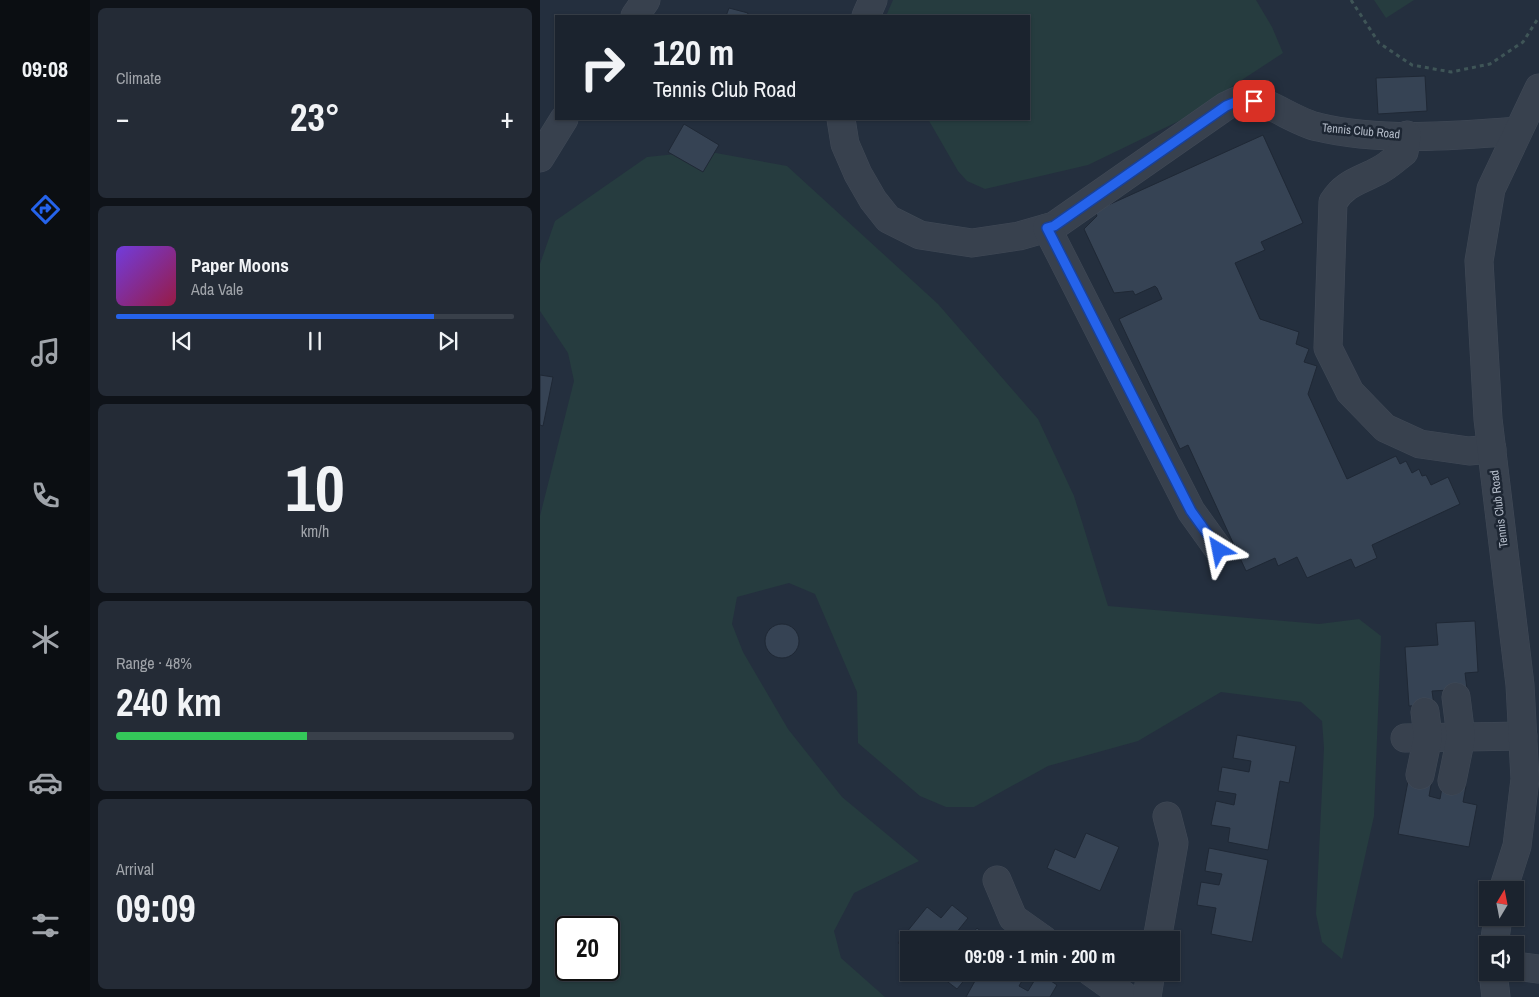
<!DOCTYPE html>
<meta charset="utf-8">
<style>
:root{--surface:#1b232e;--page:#242b36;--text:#f1f3f6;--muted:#a0a4aa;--line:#39404a;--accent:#2563eb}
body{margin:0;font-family:"Archivo Narrow",sans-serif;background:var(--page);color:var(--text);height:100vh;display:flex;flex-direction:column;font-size:19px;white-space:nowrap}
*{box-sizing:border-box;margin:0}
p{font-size:16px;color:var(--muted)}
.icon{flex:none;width:28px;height:28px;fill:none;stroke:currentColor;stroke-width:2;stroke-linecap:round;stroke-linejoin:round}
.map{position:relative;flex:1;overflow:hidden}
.details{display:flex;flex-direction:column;gap:8px;padding:8px;background:#0f1319;width:450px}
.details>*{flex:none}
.guide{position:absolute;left:15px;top:15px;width:475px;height:105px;border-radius:0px;box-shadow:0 1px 4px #0004,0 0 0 1px var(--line);background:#1b232e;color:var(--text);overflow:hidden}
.needle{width:32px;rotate:10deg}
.controls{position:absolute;left:939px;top:881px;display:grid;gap:10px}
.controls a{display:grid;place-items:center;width:45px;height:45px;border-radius:0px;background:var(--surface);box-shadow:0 1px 4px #0004,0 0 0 1px var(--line);font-size:25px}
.speed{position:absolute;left:15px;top:916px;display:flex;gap:10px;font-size:25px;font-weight:700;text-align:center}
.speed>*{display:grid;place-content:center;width:65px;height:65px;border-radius:50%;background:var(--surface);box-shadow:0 1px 4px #0004,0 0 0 1px var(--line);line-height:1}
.speed .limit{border:2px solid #111;border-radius:8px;background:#fff;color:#111}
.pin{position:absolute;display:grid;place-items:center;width:42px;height:42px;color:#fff;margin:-21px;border-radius:10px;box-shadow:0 2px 8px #0006}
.me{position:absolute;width:55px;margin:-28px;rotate:325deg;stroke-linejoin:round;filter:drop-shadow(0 0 4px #0008)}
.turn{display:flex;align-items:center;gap:18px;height:105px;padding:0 15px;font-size:22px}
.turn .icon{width:65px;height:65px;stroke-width:2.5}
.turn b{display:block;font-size:35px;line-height:42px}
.big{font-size:38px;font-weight:800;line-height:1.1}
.details .card{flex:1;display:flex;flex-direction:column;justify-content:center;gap:8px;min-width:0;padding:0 18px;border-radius:8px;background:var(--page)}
.details .dial{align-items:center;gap:0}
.dial b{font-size:65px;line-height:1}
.song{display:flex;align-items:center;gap:15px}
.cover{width:60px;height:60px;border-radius:8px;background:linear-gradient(135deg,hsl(260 70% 55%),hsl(340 70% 35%))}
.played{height:5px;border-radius:2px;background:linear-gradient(90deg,var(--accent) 80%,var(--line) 80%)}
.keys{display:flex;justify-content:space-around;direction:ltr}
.heat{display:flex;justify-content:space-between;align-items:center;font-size:28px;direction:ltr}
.charge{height:8px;border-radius:4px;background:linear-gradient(90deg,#34c759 48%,var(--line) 0)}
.trip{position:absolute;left:360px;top:931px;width:280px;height:50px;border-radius:0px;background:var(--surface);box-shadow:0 1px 4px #0004,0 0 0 1px var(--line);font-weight:800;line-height:50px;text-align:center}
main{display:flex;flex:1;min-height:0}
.tab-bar{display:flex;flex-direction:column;width:90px;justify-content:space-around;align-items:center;background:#0b0e12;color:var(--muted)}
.tab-bar .icon{width:35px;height:35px}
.tab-bar .selected{color:var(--accent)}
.tab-bar b{font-size:22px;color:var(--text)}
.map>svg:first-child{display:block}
.green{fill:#263c3f;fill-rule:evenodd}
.building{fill:#364354;stroke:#1f2835}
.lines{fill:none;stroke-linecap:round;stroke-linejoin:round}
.minor-casing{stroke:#414a57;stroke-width:29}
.path{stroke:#3f5557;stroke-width:3;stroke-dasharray:4 4;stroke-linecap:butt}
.minor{stroke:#38414e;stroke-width:28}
.route-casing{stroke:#184099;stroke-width:12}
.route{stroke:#2563eb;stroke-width:9}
.labels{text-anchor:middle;stroke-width:5;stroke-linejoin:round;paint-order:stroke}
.street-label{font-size:12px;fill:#b4bcc9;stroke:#1d2633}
</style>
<main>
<nav class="tab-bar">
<b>09:08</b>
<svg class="icon selected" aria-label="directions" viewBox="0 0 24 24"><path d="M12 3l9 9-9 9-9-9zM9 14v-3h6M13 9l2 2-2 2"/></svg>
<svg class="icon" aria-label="music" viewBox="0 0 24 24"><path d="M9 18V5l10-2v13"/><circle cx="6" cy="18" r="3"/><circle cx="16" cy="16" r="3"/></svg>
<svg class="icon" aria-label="phone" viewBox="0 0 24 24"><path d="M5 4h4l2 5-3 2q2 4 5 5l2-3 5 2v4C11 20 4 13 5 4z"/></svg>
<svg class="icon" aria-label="climate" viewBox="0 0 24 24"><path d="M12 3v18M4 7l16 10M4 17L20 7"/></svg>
<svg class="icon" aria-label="car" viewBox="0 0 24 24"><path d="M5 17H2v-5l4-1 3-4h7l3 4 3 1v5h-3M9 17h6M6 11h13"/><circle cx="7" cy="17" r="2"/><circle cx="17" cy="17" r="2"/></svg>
<svg class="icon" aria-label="filters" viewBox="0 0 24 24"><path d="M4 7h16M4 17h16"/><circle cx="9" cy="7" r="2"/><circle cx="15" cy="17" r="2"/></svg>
</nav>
<section class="details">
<div class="card"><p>Climate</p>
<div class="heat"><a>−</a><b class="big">23°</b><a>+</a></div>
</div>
<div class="card">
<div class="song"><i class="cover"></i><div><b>Paper Moons</b><p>Ada Vale</p></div></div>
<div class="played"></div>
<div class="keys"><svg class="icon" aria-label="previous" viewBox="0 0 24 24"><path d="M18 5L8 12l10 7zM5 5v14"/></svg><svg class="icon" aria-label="pause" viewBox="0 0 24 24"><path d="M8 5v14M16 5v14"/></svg><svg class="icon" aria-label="next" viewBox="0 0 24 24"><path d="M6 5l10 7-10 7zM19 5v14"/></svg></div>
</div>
<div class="card dial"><b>10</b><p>km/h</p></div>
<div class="card"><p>Range · 48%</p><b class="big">240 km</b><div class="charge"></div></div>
<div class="card"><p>Arrival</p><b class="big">09:09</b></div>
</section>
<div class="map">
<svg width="999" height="997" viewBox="0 0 999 997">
<rect width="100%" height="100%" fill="#242f3e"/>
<g class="green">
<polygon points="353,0 716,0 732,27 743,53 639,121 548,165 445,189 427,181 418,171 388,119 489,119 489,16 346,16"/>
<polygon points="834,0 874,0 846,18"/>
<path d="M 165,151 L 247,166 L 398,304 L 498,419 L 534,496 L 568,606 L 779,624 L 819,619 L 841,636 L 834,816 L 802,959 L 782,942 L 776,914 L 784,748 L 782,721 L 761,702 L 681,692 L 598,741 L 508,766 L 434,807 L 406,807 L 380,796 L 318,743 L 317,692 L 275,594 L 249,583 L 197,597 L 192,624 L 203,652 L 248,729 L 302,797 L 379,861 L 314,893 L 294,931 L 301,958 L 345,997 L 0,997 L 0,516 L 34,381 L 28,353 L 0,311 L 0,264 L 15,221 L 107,157 ZM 26,928 L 69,928 L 69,970 L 26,970 Z"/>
</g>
<g class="building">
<polygon points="189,8 208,13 207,16 186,16"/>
<polygon points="885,76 887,111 838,114 836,78"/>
<polygon points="144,124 179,145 163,172 128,152"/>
<polygon points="723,135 763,223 721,242 725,250 695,263 720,319 759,332 756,344 769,349 764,362 777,366 768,394 807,479 856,456 860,464 866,461 872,473 879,469 882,476 886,475 891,485 908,477 920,504 832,545 837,558 815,568 811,559 767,578 757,557 738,566 735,558 706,571 648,445 640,449 579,319 622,299 617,288 615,286 595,295 593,291 574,293 544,229 557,216 555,211"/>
<polygon points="0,375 13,377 3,426 0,425"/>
<polygon points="935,621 938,672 925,673 927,689 892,691 894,705 869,706 865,647 898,645 896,623"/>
<circle cx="242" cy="641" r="17"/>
<polygon points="697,735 756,746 749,783 740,781 728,850 688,842 690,828 671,825 676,801 694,805 696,794 678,791 682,767 709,772 711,761 693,758"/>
<polygon points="869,776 892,780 889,796 900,799 903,782 926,786 923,802 937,805 929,847 858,834"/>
<polygon points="546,833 579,847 560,891 507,868 515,849 535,858"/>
<polygon points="669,848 728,860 712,942 671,934 676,908 657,905 661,882 679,885 682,874 665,871"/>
<polygon points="412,905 428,918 416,933 424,940 369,940 369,952 358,943 387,907 401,918"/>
<polygon points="437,928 451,940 427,940"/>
<polygon points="395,972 431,972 417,989"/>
<polygon points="440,972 487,972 479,986 488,991 499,973 517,985 510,997 426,997"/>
</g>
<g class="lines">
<g class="minor-casing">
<g id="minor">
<polyline points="95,16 106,0"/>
<polyline points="326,16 333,0"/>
<path d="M 301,119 L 305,144 L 318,174 L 333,200 L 348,219 L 380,235 L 432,243 L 479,236 L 514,226 L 686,106 C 691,104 698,99 704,99 C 726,98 754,122 778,127 C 839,142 915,136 978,131"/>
<path d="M 867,135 L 864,152 C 855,159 848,166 838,171 C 819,181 805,183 793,202 L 788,348 L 810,392 L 845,428 L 880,444 L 929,451 L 952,449"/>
<polyline points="0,158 24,119"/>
<polyline points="507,228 651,511 679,550"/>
<polyline points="865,738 983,736"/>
<polyline points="880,775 888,737 885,712"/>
<polyline points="912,781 921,737 916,697"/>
<polyline points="457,880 473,918 504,940"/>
<polyline points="963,890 977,846 985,779 980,685 948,419 939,261 951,189 999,88"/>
<polyline points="617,940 634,843 627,816"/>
<polyline points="954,945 958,918"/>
<polyline points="975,966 999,969"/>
<polyline points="551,972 586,997"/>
<polyline points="953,972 956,997"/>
<polyline points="607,997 611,972"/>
</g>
</g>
<polyline class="path" points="811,0 839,43 872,65 911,72 950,64 983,42 999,17"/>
<use href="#minor" class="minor"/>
</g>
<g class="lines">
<g class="route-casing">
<polyline id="route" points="679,550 651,511 507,228 514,226 686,106 703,99 714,101"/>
</g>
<use href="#route" class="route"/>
</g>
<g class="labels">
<g class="street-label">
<text transform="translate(821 131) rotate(5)" y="4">Tennis Club Road</text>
<text transform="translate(959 509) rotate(-97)" y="4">Tennis Club Road</text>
</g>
</g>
</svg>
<div class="controls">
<a><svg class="needle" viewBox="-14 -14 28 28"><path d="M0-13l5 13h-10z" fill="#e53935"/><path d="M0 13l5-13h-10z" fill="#a0a4aa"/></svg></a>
<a><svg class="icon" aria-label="sound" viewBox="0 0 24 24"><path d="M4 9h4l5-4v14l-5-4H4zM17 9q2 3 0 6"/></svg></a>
</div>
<div class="speed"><div class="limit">20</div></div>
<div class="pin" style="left:714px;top:101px;background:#d93025"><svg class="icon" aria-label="arrive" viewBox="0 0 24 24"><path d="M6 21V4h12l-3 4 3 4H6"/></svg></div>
<svg class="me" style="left:679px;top:550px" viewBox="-20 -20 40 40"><path d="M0-17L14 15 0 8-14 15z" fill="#2563eb" stroke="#fff" stroke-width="4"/></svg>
<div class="trip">09:09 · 1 min · 200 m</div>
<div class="guide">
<div class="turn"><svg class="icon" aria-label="right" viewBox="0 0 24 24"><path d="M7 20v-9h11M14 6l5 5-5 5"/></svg><div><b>120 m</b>Tennis Club Road</div></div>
</div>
</div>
</main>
